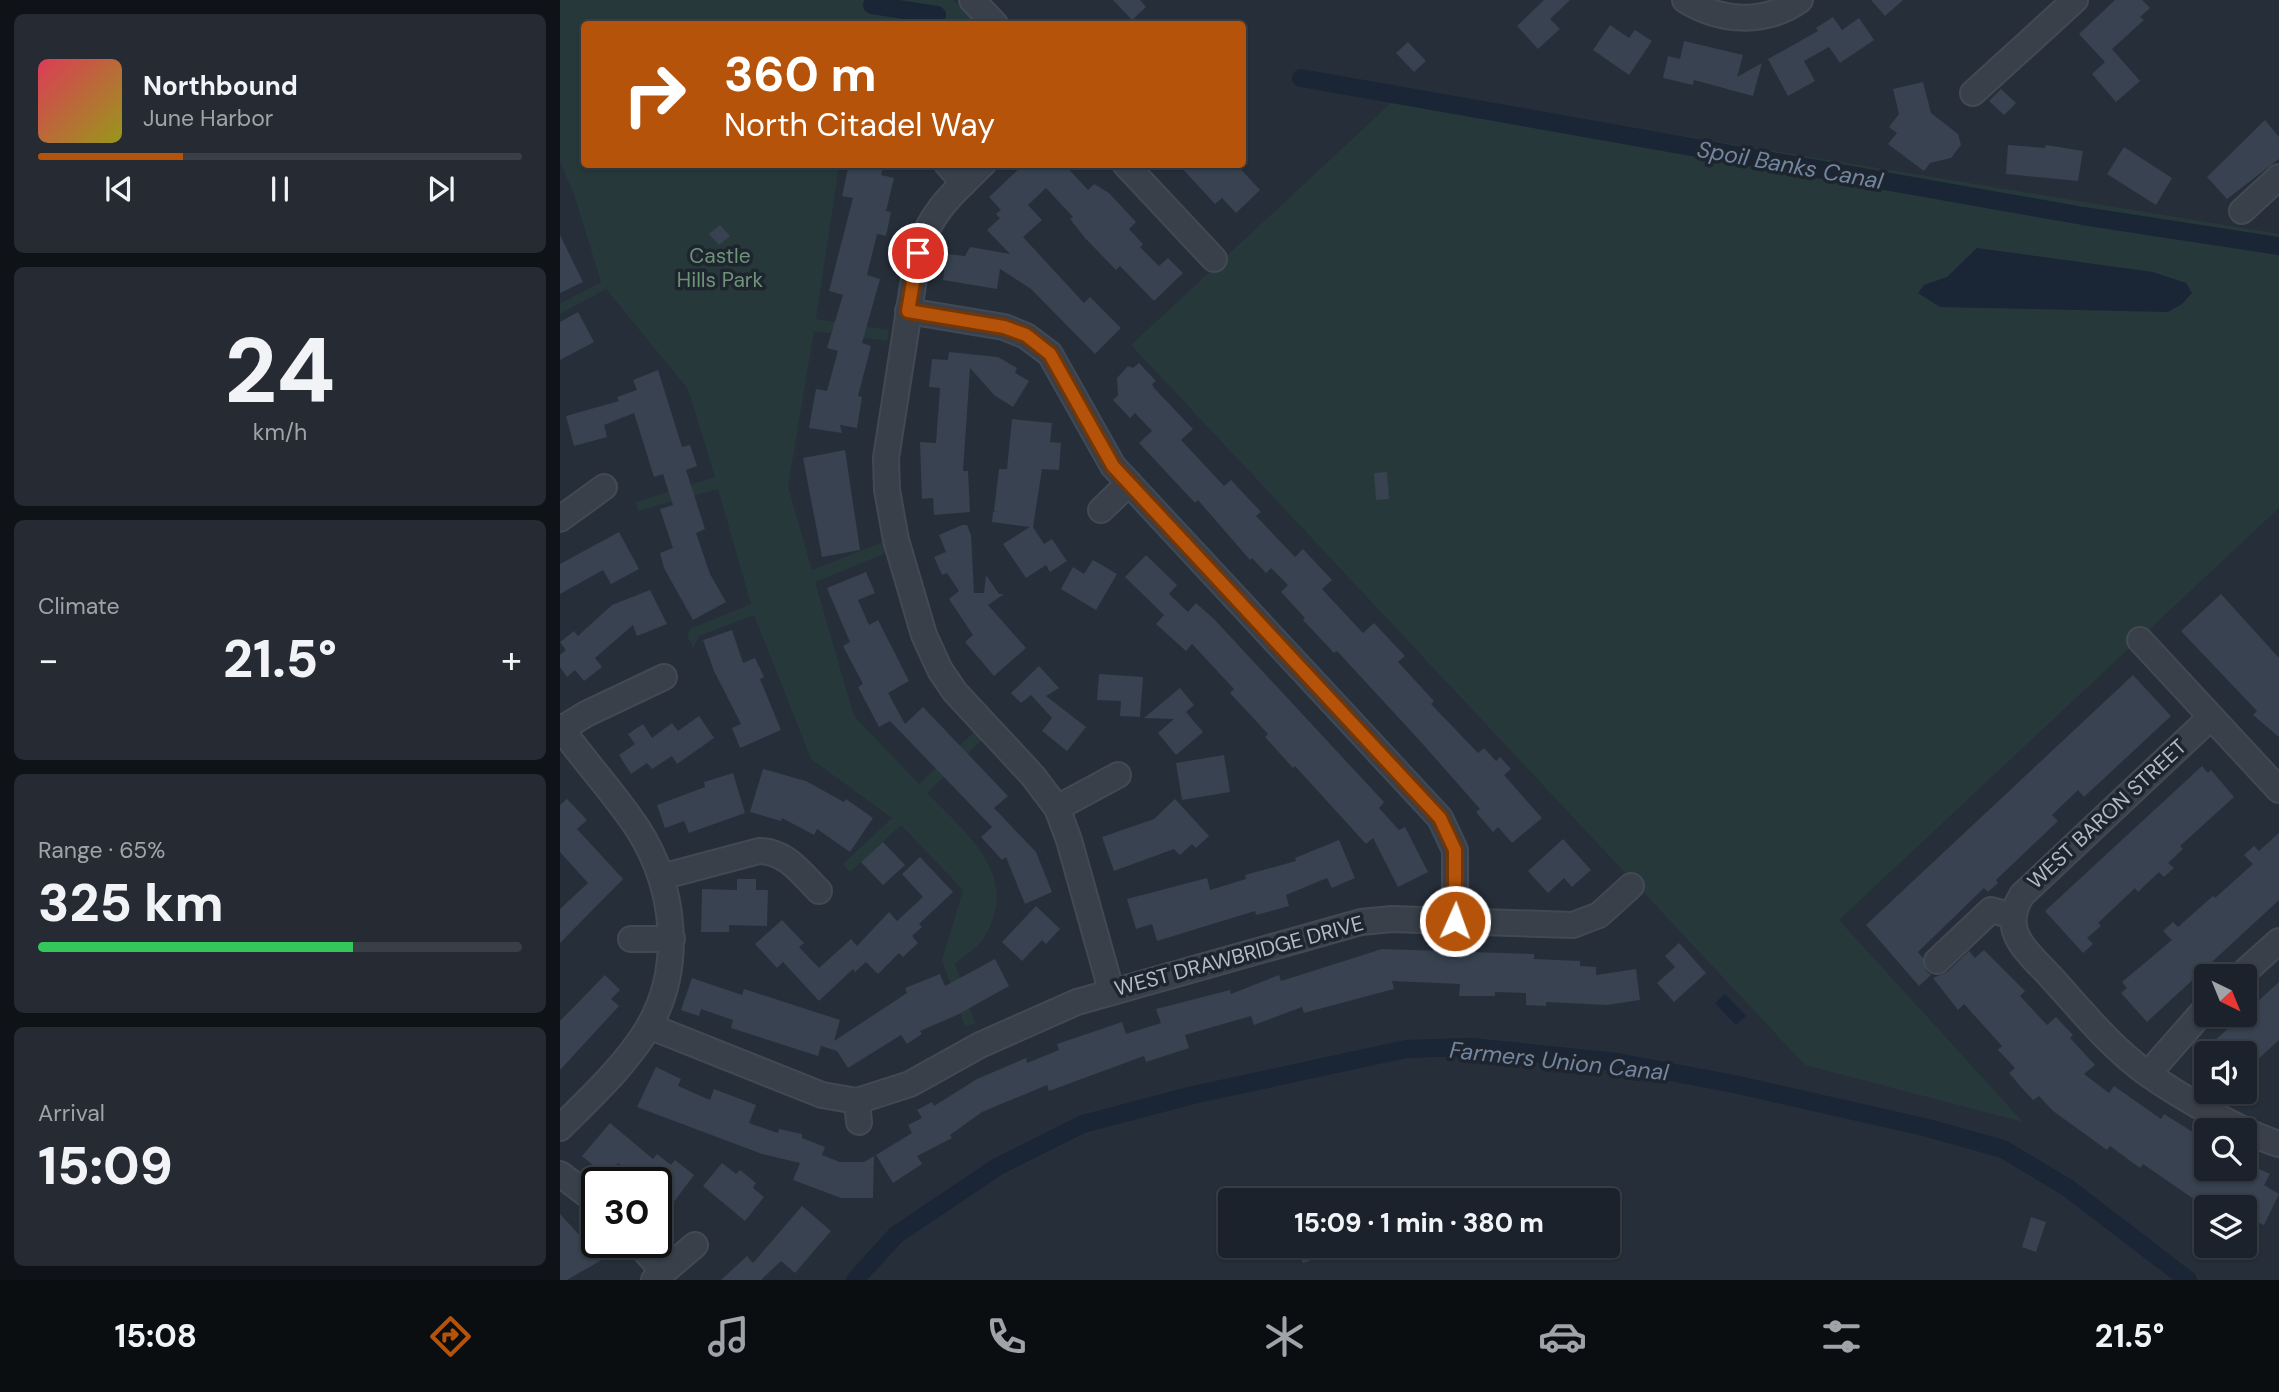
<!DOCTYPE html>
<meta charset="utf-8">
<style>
:root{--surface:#1c222b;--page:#252a33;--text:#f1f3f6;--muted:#a0a4a9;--line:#3a3f47;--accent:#b45309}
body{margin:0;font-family:"DM Sans",sans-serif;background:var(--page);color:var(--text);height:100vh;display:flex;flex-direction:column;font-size:26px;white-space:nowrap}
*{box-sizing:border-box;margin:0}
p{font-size:23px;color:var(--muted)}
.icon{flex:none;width:38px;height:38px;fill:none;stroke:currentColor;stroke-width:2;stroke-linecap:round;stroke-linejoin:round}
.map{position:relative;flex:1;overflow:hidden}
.sheet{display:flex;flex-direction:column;gap:14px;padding:14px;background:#0f1318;width:560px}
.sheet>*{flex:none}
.hud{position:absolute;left:21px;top:21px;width:665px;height:147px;border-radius:7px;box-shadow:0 2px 5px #0004,0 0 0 2px var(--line);background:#b45309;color:#fff;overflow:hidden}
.needle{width:46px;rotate:137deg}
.buttons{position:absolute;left:1634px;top:964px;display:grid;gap:14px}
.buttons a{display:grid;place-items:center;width:63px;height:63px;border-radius:7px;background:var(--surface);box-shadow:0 2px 5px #0004,0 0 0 2px var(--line);font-size:35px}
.speed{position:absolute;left:21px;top:1167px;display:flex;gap:14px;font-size:35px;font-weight:700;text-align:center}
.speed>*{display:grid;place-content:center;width:91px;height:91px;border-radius:50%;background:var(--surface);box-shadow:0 2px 5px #0004,0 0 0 2px var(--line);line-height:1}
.speed .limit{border:4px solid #111;border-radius:10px;background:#fff;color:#111}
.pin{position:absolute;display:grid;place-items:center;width:60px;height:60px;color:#fff;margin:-30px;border:4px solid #fff;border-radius:50%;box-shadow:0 2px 7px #0007}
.me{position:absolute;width:77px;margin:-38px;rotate:2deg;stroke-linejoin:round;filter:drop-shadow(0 0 5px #0008)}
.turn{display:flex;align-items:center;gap:24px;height:147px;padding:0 28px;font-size:32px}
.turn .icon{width:91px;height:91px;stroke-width:2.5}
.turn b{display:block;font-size:49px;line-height:60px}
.big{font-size:52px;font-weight:800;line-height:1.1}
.sheet .tile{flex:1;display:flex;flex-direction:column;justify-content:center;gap:10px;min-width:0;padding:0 24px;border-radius:10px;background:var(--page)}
.sheet .dial{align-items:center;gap:0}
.dial b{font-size:91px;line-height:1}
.song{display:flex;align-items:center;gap:21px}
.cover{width:84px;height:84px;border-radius:10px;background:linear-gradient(135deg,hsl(350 70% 55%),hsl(60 70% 35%))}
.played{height:7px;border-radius:4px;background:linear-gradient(90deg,var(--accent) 30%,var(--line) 30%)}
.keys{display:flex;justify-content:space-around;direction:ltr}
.heat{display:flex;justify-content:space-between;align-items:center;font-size:38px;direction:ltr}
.charge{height:10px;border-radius:5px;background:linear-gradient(90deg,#34c759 65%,var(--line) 0)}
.trip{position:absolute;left:658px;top:1188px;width:402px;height:70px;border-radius:7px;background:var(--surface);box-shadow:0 2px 5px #0004,0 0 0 2px var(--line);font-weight:800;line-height:70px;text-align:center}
.menu{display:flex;height:112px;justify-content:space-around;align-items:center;background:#0b0e11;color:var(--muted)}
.menu .icon{width:49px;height:49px}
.menu .selected{color:var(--accent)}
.menu b{font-size:32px;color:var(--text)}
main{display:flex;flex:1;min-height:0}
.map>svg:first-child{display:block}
.green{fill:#27383a}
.water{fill:#1a2536}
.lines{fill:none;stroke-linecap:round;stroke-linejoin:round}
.canal{stroke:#1a2536;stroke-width:18}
.building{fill:#384250}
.minor-casing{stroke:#424953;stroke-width:28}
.minor{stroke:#39404a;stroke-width:24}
.route-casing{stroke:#753606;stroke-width:18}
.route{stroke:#b45309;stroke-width:12}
.labels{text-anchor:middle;stroke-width:7;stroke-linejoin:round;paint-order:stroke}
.park-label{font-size:21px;fill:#6e9377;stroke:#1e252f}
.street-label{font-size:21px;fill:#b4bbc5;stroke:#1e252f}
.water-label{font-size:23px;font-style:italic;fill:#7286a0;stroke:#1e252f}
</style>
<main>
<section class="sheet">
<div class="tile">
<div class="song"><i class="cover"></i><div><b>Northbound</b><p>June Harbor</p></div></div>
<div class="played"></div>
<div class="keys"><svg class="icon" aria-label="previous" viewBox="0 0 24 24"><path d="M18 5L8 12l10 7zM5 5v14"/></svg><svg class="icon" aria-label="pause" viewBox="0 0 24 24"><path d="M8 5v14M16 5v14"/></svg><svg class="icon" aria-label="next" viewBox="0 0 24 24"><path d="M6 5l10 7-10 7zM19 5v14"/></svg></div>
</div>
<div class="tile dial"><b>24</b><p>km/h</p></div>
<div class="tile"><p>Climate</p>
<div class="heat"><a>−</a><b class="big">21.5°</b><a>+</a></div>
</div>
<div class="tile"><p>Range · 65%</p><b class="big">325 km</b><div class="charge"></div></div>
<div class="tile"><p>Arrival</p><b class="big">15:09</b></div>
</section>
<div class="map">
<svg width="1719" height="1280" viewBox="0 0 1719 1280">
<rect width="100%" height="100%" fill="#262e39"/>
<g class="green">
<path d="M 0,0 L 393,0 L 417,24 L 24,24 L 24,164 L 279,165 L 256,319 L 329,330 L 327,341 L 254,331 L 228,487 L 252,570 L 323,542 L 326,553 L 255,582 L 294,716 L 359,784 L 415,731 L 422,740 L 367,793 C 407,834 463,877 423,939 C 417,948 404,956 395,964 L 415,1023 L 405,1027 L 382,960 L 403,890 L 341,825 L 290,872 L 283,864 L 332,818 L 251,759 L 194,615 L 139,636 L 133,648 L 127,635 L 130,629 L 191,604 L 158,489 L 78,511 L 76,502 L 155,477 L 128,389 L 46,289 L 0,314 L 0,304 L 41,282 L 14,194 L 0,162 Z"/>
<polygon points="845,90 1719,234 1719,508 1279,920 1463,1122 1245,1065 571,345"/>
</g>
<g class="water">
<polygon points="1417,248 1593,272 1626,283 1632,293 1622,304 1608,312 1380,307 1358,293 1364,285 1387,277"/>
<polygon points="1165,994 1186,1016 1176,1025 1155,1003"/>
</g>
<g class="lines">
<g class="canal">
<polyline points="312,5 377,15"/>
<polyline points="741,78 1523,216 1719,246"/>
<polyline points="295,1280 336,1235 437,1167 523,1124 633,1095 846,1049 912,1047 1057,1062 1174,1084 1364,1127 1443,1149 1508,1188 1628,1280"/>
</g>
</g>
<g class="building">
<polygon points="553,0 580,0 586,7 572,20"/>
<polygon points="984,0 1010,0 990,19 1000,29 978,49 957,26"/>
<polygon points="1311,0 1343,0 1325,16"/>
<polygon points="1555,0 1582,0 1590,8 1580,17 1584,20 1552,49 1580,81 1556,102 1532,74 1545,62 1519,34"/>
<polygon points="1273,17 1282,30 1299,18 1314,40 1280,63 1269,47 1244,61 1255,81 1228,96 1208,59 1258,31 1256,28"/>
<polygon points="1050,25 1069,38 1075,30 1092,41 1069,75 1033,50"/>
<polygon points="1124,41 1183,55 1177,77 1202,63 1193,96 1134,80 1133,85 1103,78 1108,56 1120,59"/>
<polygon points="848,42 866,61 854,72 836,53"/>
<polygon points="1363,82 1371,113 1398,134 1401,145 1391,158 1370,163 1364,171 1328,144 1337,133 1329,127 1339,114 1333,89"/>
<polygon points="1441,89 1456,103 1444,115 1429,101"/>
<polygon points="1705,120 1719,137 1719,159 1667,199 1647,177"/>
<polygon points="1448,145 1485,148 1486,145 1523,151 1518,181 1446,174"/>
<polygon points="1564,147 1612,178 1596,205 1547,174"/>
<polygon points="289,164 324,164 321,175 334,178 326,211 331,212 326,236 317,234 307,275 320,279 302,343 311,346 298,396 302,397 297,428 280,425 282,433 249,428 256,389 267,391 278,351 267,348 283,295 269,291 293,198 282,196"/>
<polygon points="464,164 504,164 528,190 534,184 549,193 576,222 569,229 583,244 580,247 599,266 608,258 623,273 594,301 560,266 556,270 525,238 510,219 513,217 486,188 468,205 482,220 463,237 524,303 530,297 561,328 535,354 471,289 440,269 437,289 383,280 386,254 405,256 410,247 450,254 427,230 440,218 436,214 441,210 429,197"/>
<polygon points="618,164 676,164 700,190 676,213 662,198 655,204"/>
<polygon points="160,225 170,236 159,245 149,234"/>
<polygon points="0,235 23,282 0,293"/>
<polygon points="18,312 34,342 0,360 0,322"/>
<polygon points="389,352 438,357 457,368 455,373 469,381 453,407 434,395 410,368 403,471 408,471 410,512 374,515 373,498 362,499 360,442 376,443 380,388 369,387 372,359 388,360"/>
<polygon points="579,363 596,381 592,384 594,388 633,429 621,440 664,486 671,480 701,512 696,516 735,557 743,549 772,580 762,589 803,633 814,623 845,656 838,662 874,701 871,704 918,753 924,748 936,761 940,757 951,769 944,775 982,818 952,843 938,827 933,832 916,812 920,809 860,741 777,651 774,653 743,620 745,618 721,592 728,585 711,568 706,573 692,558 690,560 638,500 635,503 579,443 592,431 575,413 570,418 553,400 558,395 557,378 568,366 573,368"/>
<polygon points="98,370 122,447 130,445 137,466 126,470 145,529 136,533 150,574 166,602 133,620 104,568 100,553 113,548 100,509 113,505 103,474 94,477 74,413 44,425 47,437 14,446 6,416 59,401 57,397 77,390 73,380"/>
<polygon points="452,419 492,423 490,442 501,443 499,470 482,469 473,527 484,544 492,539 507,561 490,572 486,565 466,578 443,544 470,527 432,522 433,512 437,511 434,511 439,469 447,469"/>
<polygon points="285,450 300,550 262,557 243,458"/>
<polygon points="827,472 829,499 816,500 814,473"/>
<polygon points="402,525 407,525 411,535 414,593 424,593 426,575 439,594 444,594 428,605 466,648 434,676 405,642 413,635 389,599 399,591 387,573 382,575 374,557 386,552 379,535"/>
<polygon points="59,532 79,569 51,584 43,570 0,594 0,564"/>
<polygon points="586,555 617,585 609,594 628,612 636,603 654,619 824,802 819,808 839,830 845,827 868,872 838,887 813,838 806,844 735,766 733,768 705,737 708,734 670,693 674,689 632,644 626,651 596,624 604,615 565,577"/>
<polygon points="533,560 557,574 536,610 501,589 513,567 524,574"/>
<polygon points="306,572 315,593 298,600 309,625 318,620 349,681 328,693 345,724 363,707 448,796 434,808 476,852 492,892 465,904 446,857 442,860 421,837 432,827 330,721 319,727 298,687 303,684 283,646 290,642 267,588"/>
<polygon points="90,590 107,624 77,636 73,625 35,658 42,667 24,681 15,670 7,677 0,667 0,655 6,650 0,642 14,631 18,636 52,605"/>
<polygon points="1661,594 1719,658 1719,737 1693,715 1697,711 1621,631"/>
<polygon points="172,630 183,663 195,658 204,677 200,679 221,730 180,748 172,728 181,724 154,671 143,640"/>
<polygon points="479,666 499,688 486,696 526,727 507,751 482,731 492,718 471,695 461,703 451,693"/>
<polygon points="539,674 583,677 580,717 560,716 561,701 537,700"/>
<polygon points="1573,675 1611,716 1524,797 1518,790 1492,815 1498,821 1436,880 1438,883 1428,892 1424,888 1358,952 1363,958 1366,971 1371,975 1359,986 1306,925"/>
<polygon points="620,688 634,705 626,712 643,732 616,755 598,733 614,719 584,718"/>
<polygon points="139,716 154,738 117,764 112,756 92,769 87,763 71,774 59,755 75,744 68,734 83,724 92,738 112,723 118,731"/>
<polygon points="664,755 670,792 622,800 616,763"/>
<polygon points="1642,766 1648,773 1651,770 1674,797 1620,846 1623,849 1608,863 1614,868 1604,877 1599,872 1578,892 1575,888 1538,923 1541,926 1527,938 1533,944 1523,953 1485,911"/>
<polygon points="203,769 246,781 284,802 286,799 313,818 290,852 257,829 254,835 222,818 221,821 190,812"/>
<polygon points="173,773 185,813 129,833 124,821 105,828 97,805 145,787 144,782"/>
<polygon points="7,799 27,820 17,829 63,879 0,943 0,909 28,883 0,852 0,805"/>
<polygon points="615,799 649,836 636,848 632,844 620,855 614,849 554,871 542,837 594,819"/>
<polygon points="1719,833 1719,900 1587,1022 1561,993 1567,988 1562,982 1612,940 1603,931 1613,922 1618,927 1653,896 1655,898 1693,864 1684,855 1694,846 1699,851"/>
<polygon points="1003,839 1031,870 1012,887 1004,878 988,893 968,871"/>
<polygon points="779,840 795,878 772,888 767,878 726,895 729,906 696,915 695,911 597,941 592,924 576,929 567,899 647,878 650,890 686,879 685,875 736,861 735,858"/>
<polygon points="323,842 345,865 323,885 301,862"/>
<polygon points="360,857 393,892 359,924 362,927 352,936 358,943 343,957 339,953 318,974 306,962 295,972 293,969 259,1001 223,962 217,968 195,944 222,920 244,943 239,947 259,968 291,939 297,946 329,912 337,921 363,897 342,874"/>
<polygon points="177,879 196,879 196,890 208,890 207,926 169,925 169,932 141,932 142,889 177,890"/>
<polygon points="476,906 500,929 486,944 482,940 462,961 442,942"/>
<polygon points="1119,943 1146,973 1114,1002 1097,983 1115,967 1105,956"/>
<polygon points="822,949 974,954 974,959 1020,961 1020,966 1036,967 1036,975 1076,969 1080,1000 1047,1005 986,1002 986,1006 966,1005 966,993 935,992 935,996 899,996 900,984 832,981 834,989 744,1013 742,1007 694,1025 691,1016 625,1035 629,1048 586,1062 584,1056 489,1091 487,1085 422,1112 390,1135 392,1138 357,1156 362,1164 333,1183 316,1155 352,1133 348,1125 362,1118 357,1110 372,1102 374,1106 417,1079 466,1058 467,1063 499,1050 497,1044 562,1022 566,1034 601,1023 596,1009 670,990 671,994 719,975 721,981"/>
<polygon points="1424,950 1465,991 1460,996 1487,1025 1496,1017 1513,1035 1510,1038 1535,1065 1524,1074 1549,1093 1554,1086 1601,1119 1604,1114 1647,1141 1647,1169 1699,1169 1710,1174 1704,1185 1719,1194 1704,1225 1697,1222 1685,1247 1685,1208 1634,1208 1638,1202 1583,1164 1580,1168 1550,1146 1547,1150 1493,1111 1479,1096 1473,1100 1461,1087 1449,1073 1455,1068 1438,1050 1442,1046 1404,1004 1398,1010 1373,978 1387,972 1409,951 1415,958"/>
<polygon points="435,959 449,986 397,1015 360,1031 362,1034 347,1044 341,1035 288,1068 277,1051 261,1046 258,1056 171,1028 173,1020 141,1009 139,1016 121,1010 132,978 182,995 184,989 280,1020 274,1041 347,993 345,988 380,974 385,986"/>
<polygon points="45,975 60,990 51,999 59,1006 0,1070 0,1021"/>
<polygon points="1719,982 1719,1040 1685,1071 1685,1054 1640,1054"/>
<polygon points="96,1067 121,1079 118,1086 150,1100 154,1089 196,1105 189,1123 218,1133 219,1129 242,1134 242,1138 265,1147 262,1155 280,1162 304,1162 314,1156 313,1198 281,1198 233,1180 240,1163 202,1154 77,1107"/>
<polygon points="50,1123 93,1159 97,1154 111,1165 115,1160 134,1175 113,1203 96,1190 96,1183 82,1183 58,1163 47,1177 22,1156"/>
<polygon points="162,1163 176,1174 180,1170 196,1183 193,1188 204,1197 185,1221 143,1186"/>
<polygon points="242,1206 271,1231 235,1273 221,1261 201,1280 161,1280 187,1256 193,1263"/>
<polygon points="0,1214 21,1237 30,1232 45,1258 7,1280 0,1280"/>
<polygon points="1471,1217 1486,1222 1476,1252 1462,1247"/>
<polygon points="717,1246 785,1246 786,1248 743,1263 740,1254 722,1260"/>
</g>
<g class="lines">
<g class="minor-casing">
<g id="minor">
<polyline points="412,0 435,24"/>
<path d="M 1125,0 C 1161,22 1205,25 1240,0"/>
<polyline points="1413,93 1515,0"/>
<polyline points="387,164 404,183"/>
<path d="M 423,164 C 393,193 370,212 358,253 L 326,458 L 327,490 L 336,540 L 364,635 L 380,670 L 395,692 L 473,776 L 497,808 L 509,840 L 551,990"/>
<polyline points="565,164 654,259"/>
<polyline points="1682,211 1719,177"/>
<polyline points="348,311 444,327 466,336 490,354 553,466 880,818 895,850 895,921"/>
<polyline points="541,510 569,483"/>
<polyline points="0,519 44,487"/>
<polyline points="1580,640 1719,790"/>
<path d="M 1650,718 L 1462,895 C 1453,909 1450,925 1459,940 C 1466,953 1480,965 1490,976 C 1520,1009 1551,1048 1588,1074 C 1619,1096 1683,1133 1719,1144"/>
<path d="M 0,727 C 25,762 55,794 78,829 C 115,887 124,967 88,1028 C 65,1066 31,1097 0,1128"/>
<polyline points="0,730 26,714 104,677"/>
<polyline points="497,808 558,775"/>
<path d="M 101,877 L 199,851 C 226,851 241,873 259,891"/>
<polyline points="71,939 112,939"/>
<polyline points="1377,961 1431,910 1453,916"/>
<polyline points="1680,976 1719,941"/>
<polyline points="89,1026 262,1095 297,1101 350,1084 420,1045 517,1002 801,922 832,919 1013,925 1039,915 1071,886"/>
<polyline points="1588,1074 1647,1007"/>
<polyline points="297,1101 299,1122"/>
<polyline points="0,1174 37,1202"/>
<polyline points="77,1242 103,1271"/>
<polyline points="94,1280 135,1245"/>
</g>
</g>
<use href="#minor" class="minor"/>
</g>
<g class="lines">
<g class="route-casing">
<polyline id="route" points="358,253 348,311 444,327 466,335 490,354 553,466 880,818 895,850 895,921"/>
</g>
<use href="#route" class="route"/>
</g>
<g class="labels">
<g class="park-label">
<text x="160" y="263">Castle<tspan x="160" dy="24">Hills Park</tspan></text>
</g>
<g class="street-label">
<text transform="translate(1547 814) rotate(-43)" y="7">WEST BARON STREET</text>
<text transform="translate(679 956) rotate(-15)" y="7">WEST DRAWBRIDGE DRIVE</text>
</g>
<g class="water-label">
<text transform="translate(1230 165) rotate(10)" y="8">Spoil Banks Canal</text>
<text transform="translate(999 1061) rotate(6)" y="8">Farmers Union Canal</text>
</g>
</g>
</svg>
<div class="buttons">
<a><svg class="needle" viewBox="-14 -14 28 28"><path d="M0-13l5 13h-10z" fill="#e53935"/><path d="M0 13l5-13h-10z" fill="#a0a4a9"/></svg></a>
<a><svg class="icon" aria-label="sound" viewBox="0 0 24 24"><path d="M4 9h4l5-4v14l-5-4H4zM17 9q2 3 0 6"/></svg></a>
<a><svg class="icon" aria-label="search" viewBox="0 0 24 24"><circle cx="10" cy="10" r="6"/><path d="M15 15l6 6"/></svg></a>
<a><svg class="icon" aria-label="layers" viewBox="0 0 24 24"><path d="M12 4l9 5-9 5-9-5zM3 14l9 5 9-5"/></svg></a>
</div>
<div class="speed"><div class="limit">30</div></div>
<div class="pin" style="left:358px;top:253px;background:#d93025"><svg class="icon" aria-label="arrive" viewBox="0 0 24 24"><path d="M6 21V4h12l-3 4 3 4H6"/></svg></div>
<svg class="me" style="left:895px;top:921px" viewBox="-20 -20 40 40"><circle r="17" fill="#b45309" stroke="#fff" stroke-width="3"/><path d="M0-11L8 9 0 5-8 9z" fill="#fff"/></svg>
<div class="trip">15:09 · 1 min · 380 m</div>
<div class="hud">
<div class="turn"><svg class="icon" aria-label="right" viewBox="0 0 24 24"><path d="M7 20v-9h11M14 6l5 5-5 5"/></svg><div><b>360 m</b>North Citadel Way</div></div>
</div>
</div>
</main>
<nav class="menu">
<b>15:08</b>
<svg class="icon selected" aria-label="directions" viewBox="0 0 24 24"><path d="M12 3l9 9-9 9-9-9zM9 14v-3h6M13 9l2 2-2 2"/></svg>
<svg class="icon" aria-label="music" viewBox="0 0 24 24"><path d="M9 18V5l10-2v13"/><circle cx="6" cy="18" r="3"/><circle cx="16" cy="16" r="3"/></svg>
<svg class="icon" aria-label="phone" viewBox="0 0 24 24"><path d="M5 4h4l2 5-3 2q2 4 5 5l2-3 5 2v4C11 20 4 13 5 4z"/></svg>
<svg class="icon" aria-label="climate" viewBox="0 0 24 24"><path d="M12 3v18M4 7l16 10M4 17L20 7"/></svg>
<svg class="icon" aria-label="car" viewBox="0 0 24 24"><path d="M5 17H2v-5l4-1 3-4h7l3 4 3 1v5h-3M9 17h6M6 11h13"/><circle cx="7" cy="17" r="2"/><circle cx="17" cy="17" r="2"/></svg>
<svg class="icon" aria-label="filters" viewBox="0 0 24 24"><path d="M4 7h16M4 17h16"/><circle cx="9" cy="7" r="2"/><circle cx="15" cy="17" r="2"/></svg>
<b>21.5°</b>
</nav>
